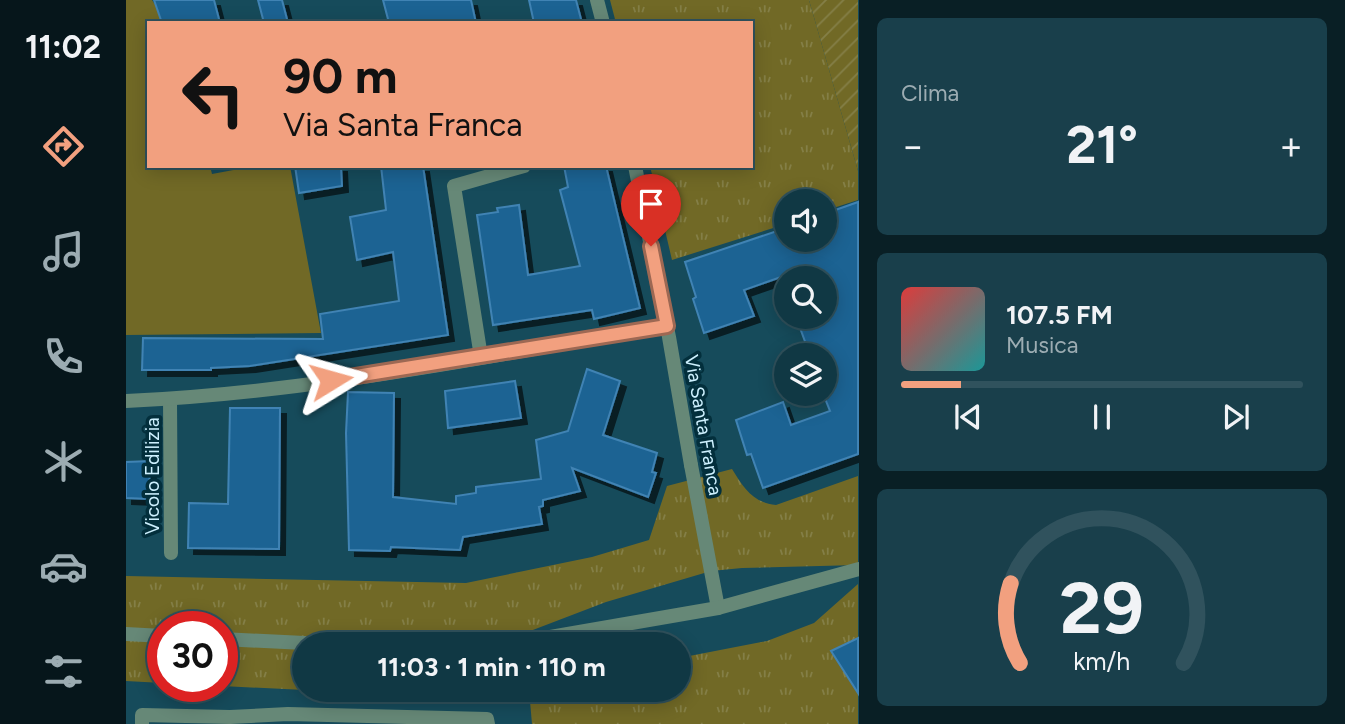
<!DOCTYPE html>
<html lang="it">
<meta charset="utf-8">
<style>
:root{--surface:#103844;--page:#193f4b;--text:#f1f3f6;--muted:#9cacb2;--line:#30525d;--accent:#f2a07f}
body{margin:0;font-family:Figtree,sans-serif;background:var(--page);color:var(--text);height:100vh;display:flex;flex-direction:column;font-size:26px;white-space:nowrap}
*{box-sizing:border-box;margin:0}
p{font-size:23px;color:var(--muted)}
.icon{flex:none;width:38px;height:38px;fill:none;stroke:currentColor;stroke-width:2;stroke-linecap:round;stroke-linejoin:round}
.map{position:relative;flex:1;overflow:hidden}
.panel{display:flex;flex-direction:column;gap:18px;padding:18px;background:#091f25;width:486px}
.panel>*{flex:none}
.guide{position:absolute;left:21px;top:21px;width:606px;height:147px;border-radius:0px;box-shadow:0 4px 18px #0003,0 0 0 2px var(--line);background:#f2a07f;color:#111;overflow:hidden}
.buttons{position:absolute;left:648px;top:189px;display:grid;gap:14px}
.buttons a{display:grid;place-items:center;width:63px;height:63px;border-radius:50%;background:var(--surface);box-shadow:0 4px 18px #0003,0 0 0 2px var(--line);font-size:35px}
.speed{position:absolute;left:21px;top:611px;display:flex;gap:14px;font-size:35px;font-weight:700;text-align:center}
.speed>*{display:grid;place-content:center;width:91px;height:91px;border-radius:50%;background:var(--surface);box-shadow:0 4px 18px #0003,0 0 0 2px var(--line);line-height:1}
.speed .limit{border:10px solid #d22;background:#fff;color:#111}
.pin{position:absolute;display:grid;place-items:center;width:60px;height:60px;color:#fff;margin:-72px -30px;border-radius:50% 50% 50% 0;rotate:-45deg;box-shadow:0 0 7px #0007}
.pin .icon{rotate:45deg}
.me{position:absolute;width:77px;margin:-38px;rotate:82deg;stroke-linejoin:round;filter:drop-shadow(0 0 5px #0008)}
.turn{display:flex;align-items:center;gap:24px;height:147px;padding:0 21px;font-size:32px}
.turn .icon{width:91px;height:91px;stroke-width:2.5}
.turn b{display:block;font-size:49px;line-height:60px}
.big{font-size:52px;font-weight:700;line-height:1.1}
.panel .widget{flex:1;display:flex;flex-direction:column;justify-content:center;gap:10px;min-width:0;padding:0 24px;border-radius:10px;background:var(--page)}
.panel .dial{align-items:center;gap:0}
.dial svg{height:182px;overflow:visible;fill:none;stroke:var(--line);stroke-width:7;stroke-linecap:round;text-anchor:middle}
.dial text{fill:var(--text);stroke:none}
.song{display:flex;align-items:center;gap:21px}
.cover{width:84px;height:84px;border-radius:10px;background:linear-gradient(135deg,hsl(0 70% 55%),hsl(180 70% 35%))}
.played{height:7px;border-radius:4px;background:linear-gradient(90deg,var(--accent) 15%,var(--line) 15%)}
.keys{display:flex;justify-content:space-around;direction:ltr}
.heat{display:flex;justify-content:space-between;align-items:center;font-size:38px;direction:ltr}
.trip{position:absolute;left:166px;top:632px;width:399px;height:70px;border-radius:35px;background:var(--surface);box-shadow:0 4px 18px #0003,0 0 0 2px var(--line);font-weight:700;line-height:70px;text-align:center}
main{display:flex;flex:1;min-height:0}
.menu{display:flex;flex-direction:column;width:126px;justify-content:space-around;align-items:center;background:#06161b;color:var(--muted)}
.menu .icon{width:49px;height:49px}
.menu .current{color:var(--accent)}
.menu b{font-size:32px;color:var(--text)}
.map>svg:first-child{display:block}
.grass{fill:#716926}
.park{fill:url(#park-tufts)}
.garden{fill:url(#garden-furrows)}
.building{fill:#1e6493;stroke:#4083b4;stroke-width:2;filter:url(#shadow)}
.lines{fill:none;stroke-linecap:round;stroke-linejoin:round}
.service{stroke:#687;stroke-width:14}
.pedestrian{stroke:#687;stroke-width:14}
.minor{stroke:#687;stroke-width:14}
.route-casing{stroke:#9d6853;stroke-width:18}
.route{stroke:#f2a07f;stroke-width:12}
.labels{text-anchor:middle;stroke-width:7;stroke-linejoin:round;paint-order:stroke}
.street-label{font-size:19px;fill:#cdf0fe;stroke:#032f3c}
</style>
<main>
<nav class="menu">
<b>11:02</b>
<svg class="icon current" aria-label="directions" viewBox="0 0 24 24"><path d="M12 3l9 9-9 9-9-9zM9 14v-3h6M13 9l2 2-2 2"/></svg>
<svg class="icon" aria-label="music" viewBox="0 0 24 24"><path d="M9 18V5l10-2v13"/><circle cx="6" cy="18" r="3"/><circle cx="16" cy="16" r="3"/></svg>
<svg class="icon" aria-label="phone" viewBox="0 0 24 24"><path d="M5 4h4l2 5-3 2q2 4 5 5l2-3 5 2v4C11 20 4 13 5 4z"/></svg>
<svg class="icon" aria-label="climate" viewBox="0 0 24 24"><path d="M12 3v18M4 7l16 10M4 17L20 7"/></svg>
<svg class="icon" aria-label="car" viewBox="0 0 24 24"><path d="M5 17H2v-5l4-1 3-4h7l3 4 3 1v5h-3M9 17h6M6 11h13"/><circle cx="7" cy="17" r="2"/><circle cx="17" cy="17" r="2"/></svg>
<svg class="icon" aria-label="filters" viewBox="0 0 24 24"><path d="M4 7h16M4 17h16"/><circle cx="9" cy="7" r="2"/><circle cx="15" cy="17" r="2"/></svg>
</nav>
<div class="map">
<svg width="733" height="724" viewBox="0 0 733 724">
<defs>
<pattern id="park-tufts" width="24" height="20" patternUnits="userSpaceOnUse" patternTransform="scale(1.75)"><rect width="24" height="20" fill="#716926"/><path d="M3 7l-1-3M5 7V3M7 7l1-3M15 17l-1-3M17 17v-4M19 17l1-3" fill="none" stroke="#847f47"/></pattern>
<pattern id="garden-furrows" width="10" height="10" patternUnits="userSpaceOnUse" patternTransform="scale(1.75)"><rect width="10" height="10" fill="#716926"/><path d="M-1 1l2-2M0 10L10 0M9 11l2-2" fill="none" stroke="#847f47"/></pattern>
<filter id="shadow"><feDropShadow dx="6" dy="6" stdDeviation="0" flood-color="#0009"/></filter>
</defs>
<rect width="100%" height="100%" fill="#164b5b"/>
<polygon class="grass" points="0,0 26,0 41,23 23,23 23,166 84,166 86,174 129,166 164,166 195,333 0,335"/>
<g class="park">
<polygon points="484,0 683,0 732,171 732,200 698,211 698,201 660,201 660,224 546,260 524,166 625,166 625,23 490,23"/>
<path d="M 606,469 C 617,487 627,503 650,505 L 732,476 L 732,565 L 616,568 L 585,571 L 480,602 L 370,644 L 178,644 L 178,690 L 553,690 L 553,658 L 641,641 L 688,623 L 732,584 L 732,724 L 406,724 L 404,701 L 96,686 L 96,626 L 37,626 L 37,683 L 0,681 L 0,576 L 340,583 L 466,557 L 523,540 L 541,486 Z"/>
</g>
<polygon class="garden" points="683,0 732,0 732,171"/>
<g class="building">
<polygon points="28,0 88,0 94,23 36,23"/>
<polygon points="132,0 156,0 162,23 138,23"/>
<polygon points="257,0 345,0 350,23 263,23"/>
<polygon points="403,0 450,0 456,23 408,23"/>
<polygon points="169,166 215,166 216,186 173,193"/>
<polygon points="255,166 297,166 322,335 124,366 85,368 85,370 16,370 17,338 197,339 194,314 273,301 267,252 231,260 224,217 260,210"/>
<polygon points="438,166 480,166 514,308 468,319 466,310 367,325 351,215 372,212 371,208 393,205 402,275 454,266 434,190 442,187"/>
<polygon points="732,202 732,454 637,488 625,454 621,455 610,420 657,402 665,425 704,411 698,396 698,355 684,355 670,317 698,317 698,278 655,277 618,290 628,316 578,333 567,299 570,297 559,262 660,228 660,240 698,240 698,214"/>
<polygon points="461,369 494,381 477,435 531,453 526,472 530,473 522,497 446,468 454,491 417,500 417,506 413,507 416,524 337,537 334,550 265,547 264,551 223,550 220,433 222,392 268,393 267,497 330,504 330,496 350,493 350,487 415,479 410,440 442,431"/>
<polygon points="389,381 395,418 322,428 319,391"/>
<polygon points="104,408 154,408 153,549 62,548 63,503 102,504"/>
<polygon points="24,461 23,499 0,498 0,462"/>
<polygon points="732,638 732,693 705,651"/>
</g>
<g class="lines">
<g class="service">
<polyline points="355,357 328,186 398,166"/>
<polyline points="16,724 16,715 104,717 162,714 361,719 362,724"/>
</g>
<g class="pedestrian">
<polyline points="565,465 592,608"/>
<polyline points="0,634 37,636"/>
<polyline points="96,639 199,644"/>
<polyline points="384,644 592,608 733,569"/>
</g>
<g class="minor">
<polyline points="471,0 477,23"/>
<polyline points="509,166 543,337 565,465"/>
<polyline points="44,399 45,553"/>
<path d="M 0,401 C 181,393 362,356 541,326"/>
</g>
</g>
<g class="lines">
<g class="route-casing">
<polyline id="route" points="205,380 541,326 525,246"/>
</g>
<use href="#route" class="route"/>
</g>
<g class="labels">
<g class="street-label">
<text transform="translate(578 425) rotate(80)" y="7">Via Santa Franca</text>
<text transform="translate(26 476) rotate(-90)" y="7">Vicolo Edilizia</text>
</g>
</g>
</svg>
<div class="buttons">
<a><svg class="icon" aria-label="sound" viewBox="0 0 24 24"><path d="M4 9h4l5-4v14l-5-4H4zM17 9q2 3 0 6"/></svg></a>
<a><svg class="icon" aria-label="search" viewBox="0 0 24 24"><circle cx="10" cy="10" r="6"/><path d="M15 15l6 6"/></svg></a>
<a><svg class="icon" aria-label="layers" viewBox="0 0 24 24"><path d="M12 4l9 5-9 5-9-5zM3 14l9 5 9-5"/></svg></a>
</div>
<div class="speed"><div class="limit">30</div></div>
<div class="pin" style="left:525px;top:246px;background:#d93025"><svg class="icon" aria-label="arrive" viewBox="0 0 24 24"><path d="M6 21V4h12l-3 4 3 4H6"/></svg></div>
<svg class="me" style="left:205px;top:380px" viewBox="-20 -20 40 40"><path d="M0-17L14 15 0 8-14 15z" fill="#f2a07f" stroke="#fff" stroke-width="4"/></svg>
<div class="trip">11:03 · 1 min · 110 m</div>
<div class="guide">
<div class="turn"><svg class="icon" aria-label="left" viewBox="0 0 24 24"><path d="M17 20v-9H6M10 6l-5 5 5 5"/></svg><div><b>90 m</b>Via Santa Franca</div></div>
</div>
</div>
<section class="panel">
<div class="widget"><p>Clima</p>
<div class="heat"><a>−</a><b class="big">21°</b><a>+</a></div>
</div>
<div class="widget">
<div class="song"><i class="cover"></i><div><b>107.5 FM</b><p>Musica</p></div></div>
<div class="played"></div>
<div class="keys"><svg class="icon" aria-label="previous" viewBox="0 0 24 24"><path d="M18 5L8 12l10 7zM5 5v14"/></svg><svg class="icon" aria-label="pause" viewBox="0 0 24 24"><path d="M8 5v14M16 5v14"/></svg><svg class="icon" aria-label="next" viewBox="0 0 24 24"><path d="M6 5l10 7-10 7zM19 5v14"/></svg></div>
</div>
<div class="widget dial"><svg viewBox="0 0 100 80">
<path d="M14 69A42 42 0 1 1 86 69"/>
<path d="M14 69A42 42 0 0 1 10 34" stroke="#f2a07f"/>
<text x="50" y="56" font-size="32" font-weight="700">29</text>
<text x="50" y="72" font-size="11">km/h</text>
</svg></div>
</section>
</main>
